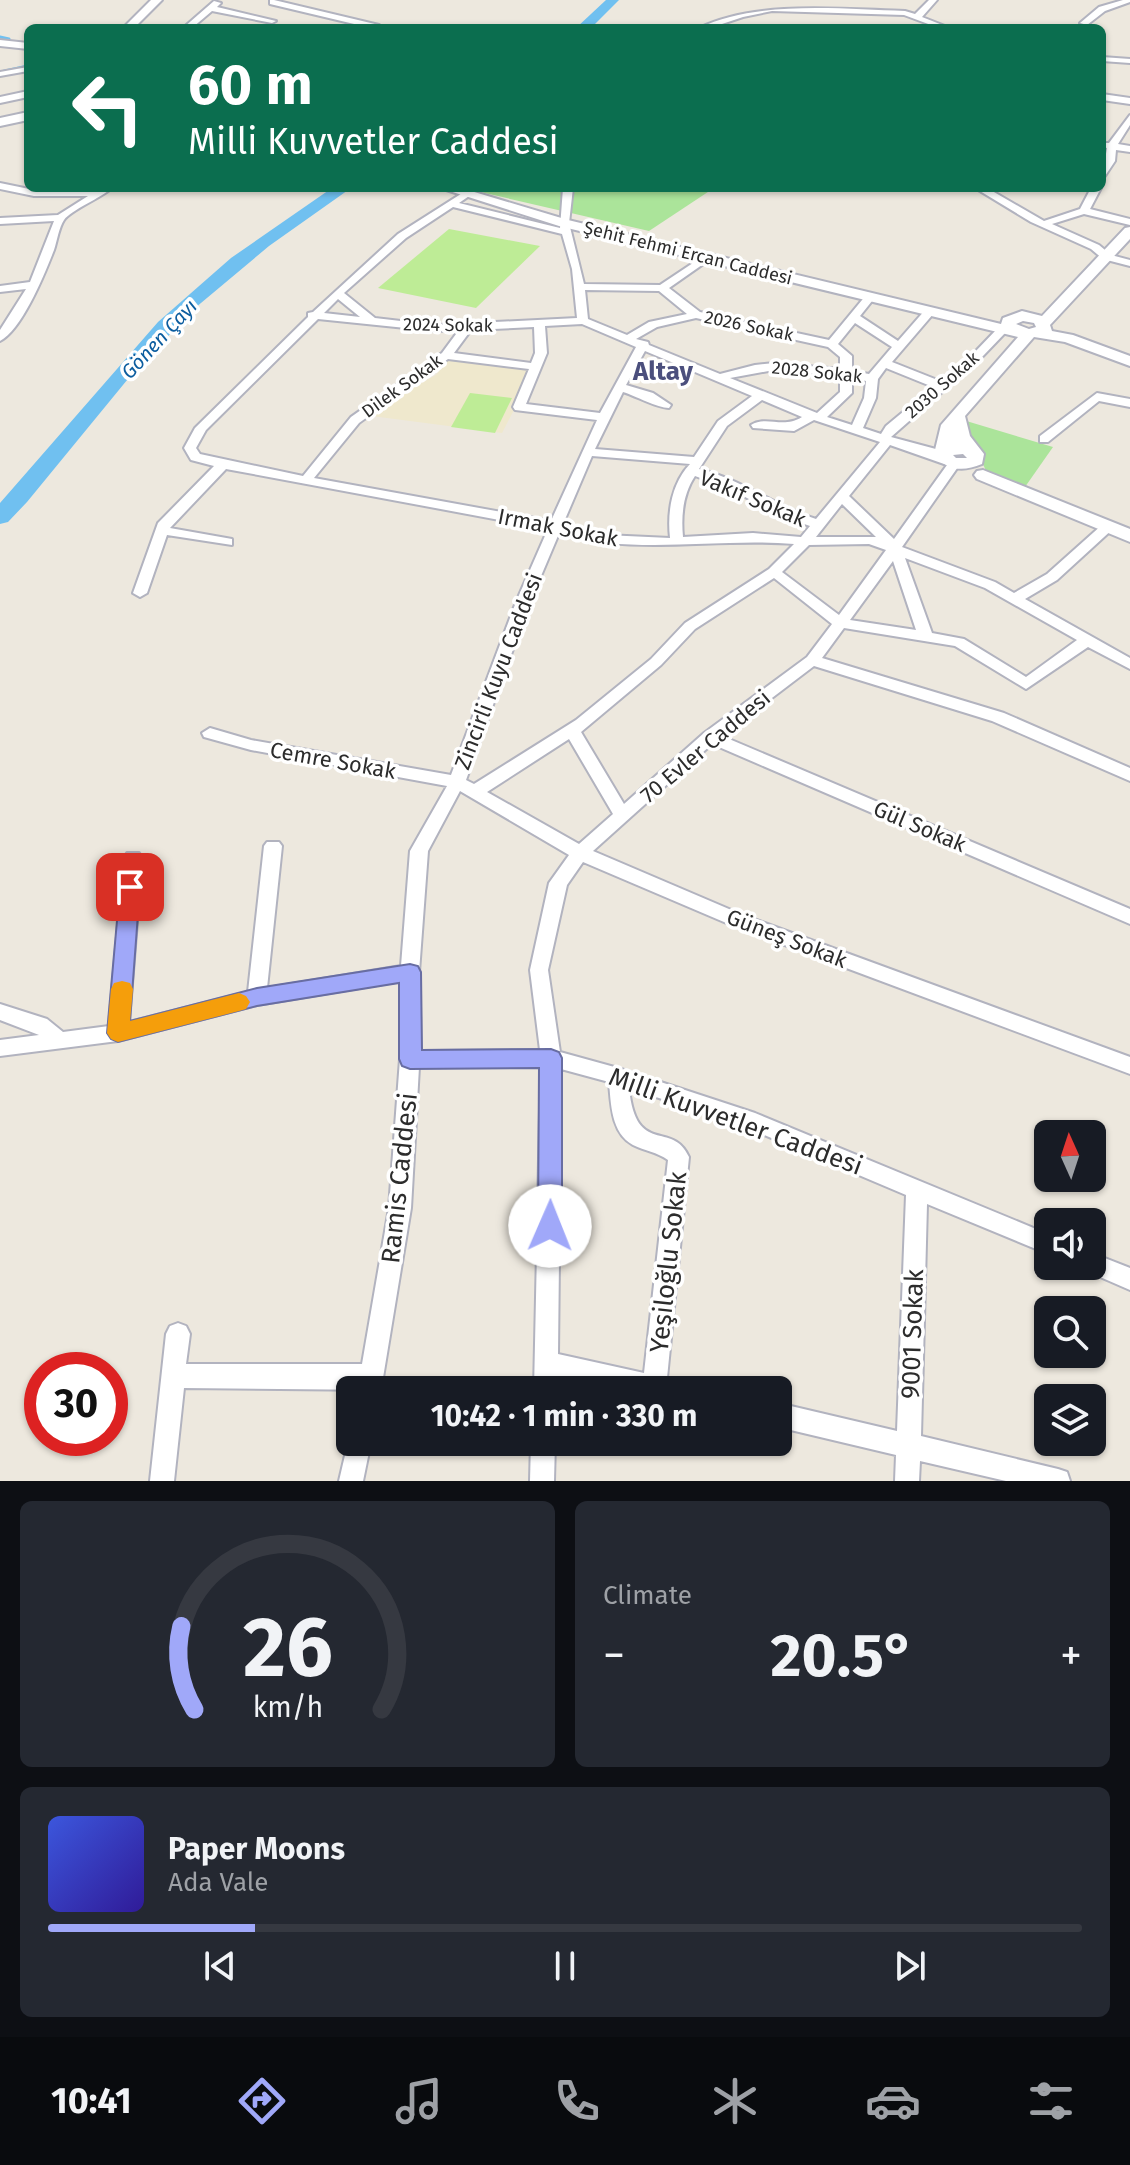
<!DOCTYPE html>
<meta charset="utf-8">
<style>
:root{--surface:#171b24;--page:#242831;--text:#f1f3f6;--muted:#9ea1a6;--line:#363941;--accent:#a0a8f9}
body{margin:0;font-family:"Fira Sans",sans-serif;background:var(--page);color:var(--text);height:100vh;display:flex;flex-direction:column;font-size:30px;white-space:nowrap}
*{box-sizing:border-box;margin:0}
p{font-size:26px;color:var(--muted)}
.icon{flex:none;width:44px;height:44px;fill:none;stroke:currentColor;stroke-width:2;stroke-linecap:round;stroke-linejoin:round}
.map{position:relative;height:1481px;overflow:hidden}
.drawer{display:flex;flex-direction:column;gap:20px;padding:20px;background:#0d0f14;flex:1}
.drawer>*{flex:none}
.hud{position:absolute;left:24px;top:24px;width:1082px;height:168px;border-radius:12px;box-shadow:0 2px 6px #0004;background:#0b6e4f;color:#fff;overflow:hidden}
.needle{width:52px;rotate:357deg}
.fabs{position:absolute;left:1034px;top:1120px;display:grid;gap:16px}
.fabs a{display:grid;place-items:center;width:72px;height:72px;border-radius:12px;background:var(--surface);box-shadow:0 2px 6px #0004;font-size:40px}
.speed{position:absolute;left:24px;top:1352px;display:flex;gap:16px;font-size:40px;font-weight:700;text-align:center}
.speed>*{display:grid;place-content:center;width:104px;height:104px;border-radius:50%;background:var(--surface);box-shadow:0 2px 6px #0004;line-height:1}
.speed .limit{border:12px solid #d22;background:#fff;color:#111}
.pin{position:absolute;display:grid;place-items:center;width:68px;height:68px;color:#fff;margin:-34px;border-radius:16px;box-shadow:0 4px 12px #0006}
.me{position:absolute;width:88px;margin:-44px;rotate:1deg;stroke-linejoin:round;filter:drop-shadow(0 0 6px #0008)}
.turn{display:flex;align-items:center;gap:28px;height:168px;padding:0 32px;font-size:36px}
.turn .icon{width:104px;height:104px;stroke-width:2.5}
.turn b{display:block;font-size:56px;line-height:68px}
.big{font-size:60px;font-weight:700;line-height:1.1}
.drawer .card{flex:1;display:flex;flex-direction:column;justify-content:center;gap:12px;min-width:0;padding:0 28px;border-radius:12px;background:var(--page)}
.drawer .dial{align-items:center;gap:0}
.dial svg{height:208px;overflow:visible;fill:none;stroke:var(--line);stroke-width:7;stroke-linecap:round;text-anchor:middle}
.dial text{fill:var(--text);stroke:none}
.song{display:flex;align-items:center;gap:24px}
.cover{width:96px;height:96px;border-radius:12px;background:linear-gradient(135deg,hsl(230 70% 55%),hsl(250 70% 35%))}
.played{height:8px;border-radius:4px;background:linear-gradient(90deg,var(--accent) 20%,var(--line) 20%)}
.keys{display:flex;justify-content:space-around;direction:ltr}
.heat{display:flex;justify-content:space-between;align-items:center;font-size:44px;direction:ltr}
.drawer .tiles{flex:1;display:grid;gap:20px;grid-template-columns:1fr 1fr}
.card:last-child{grid-column:span 2}
.trip{position:absolute;left:336px;top:1376px;width:456px;height:80px;border-radius:12px;background:var(--surface);box-shadow:0 2px 6px #0004;font-weight:700;line-height:80px;text-align:center}
.tabs{display:flex;height:128px;justify-content:space-around;align-items:center;background:#090b0e;color:var(--muted)}
.tabs .icon{width:56px;height:56px}
.tabs .selected{color:var(--accent)}
.tabs b{font-size:36px;color:var(--text)}
.map>svg:first-child{display:block}
.education{fill:#efe8cd}
.green{fill:#abe49a}
.pitch{fill:#beec96}
.lines{fill:none;stroke-linecap:round;stroke-linejoin:round}
.stream{stroke:#70c0f0;stroke-width:3}
.river{fill:#70c0f0;fill-rule:evenodd}
.street-casing{stroke:#b2b3bf;stroke-width:4}
.secondary-casing{stroke:#b2b3bf;stroke-width:4}
.street{fill:#fff;fill-rule:evenodd}
.secondary{fill:#fff;fill-rule:evenodd}
.route{fill:#a0a8f9;stroke:#686da2;stroke-width:2}
.slow{fill:#f59e0b}
.labels{text-anchor:middle;stroke-width:7;stroke-linejoin:round;paint-order:stroke}
.far-street-label{font-size:18px;fill:#2c2c2c;stroke:#fff}
.far-water-label{font-size:20px;font-style:italic;fill:#0c5d9f;stroke:#fff}
.street-label{font-size:22px;fill:#2c2c2c;stroke:#fff}
.far-district-label{font-size:26px;font-weight:bold;fill:#4b4f7d;stroke:#fff}
.near-street-label{font-size:26px;fill:#2c2c2c;stroke:#fff}
</style>
<div class="map">
<svg width="1130" height="1481" viewBox="0 0 1130 1481">
<rect width="100%" height="100%" fill="#ede8de"/>
<polygon class="education" points="448,358 534,371 502,433 364,415 436,375"/>
<g class="green">
<polygon points="463,188 714,188 649,231"/>
<polygon points="963,420 1053,447 1025,487 987,473"/>
</g>
<g class="pitch">
<polygon points="449,229 540,246 476,308 378,288"/>
<polygon points="470,393 512,398 495,433 451,427"/>
</g>
<g class="lines">
<g class="stream">
<polyline points="0,37 9,39"/>
<polyline points="0,72 28,66"/>
</g>
<g class="river">
<polygon points="606,0 619,0 591,28 576,28"/>
<polygon points="332,188 351,188 269,246 195,308 132,374 27,502 8,522 0,524 0,503 158,322 231,258"/>
</g>
<g class="street-casing">
<g id="street">
<polygon points="274,0 379,25 380,27 371,28 270,4 270,0"/>
<path d="M 929,0 L 937,0 L 922,17 L 950,28 L 939,28 L 904,15 L 772,11 L 743,17 L 710,28 L 699,28 C 757,0 841,9 905,11 L 915,14 Z"/>
<polygon points="1123,0 1130,0 1130,2 1105,11 1087,25 1080,23 1099,7"/>
<polygon points="214,1 221,3 217,7 276,21 272,23 212,11 192,28 183,28"/>
<polygon points="1102,57 1130,59 1130,63 1102,61"/>
<polygon points="28,67 28,71 0,76 0,72"/>
<polygon points="28,91 28,97 0,103 0,97"/>
<polygon points="1102,94 1130,98 1130,104 1102,100"/>
<polygon points="1130,115 1130,125 1118,144 1130,146 1130,152 1116,150 1115,161 1105,176 1102,177 1107,148 1102,147 1102,143 1109,143"/>
<path d="M 0,183 L 34,190 L 112,188 C 101,198 71,210 64,220 C 59,227 57,241 54,250 C 45,273 22,330 0,341 L 0,330 L 26,289 L 0,292 L 0,286 L 30,282 L 54,221 L 0,224 L 0,218 L 58,215 L 88,196 L 34,196 L 0,189 Z"/>
<path d="M 563,188 L 573,188 L 569,223 L 584,284 L 660,285 L 705,255 L 709,256 L 709,260 L 669,288 L 700,312 L 829,340 L 867,294 L 876,296 L 860,316 L 898,341 L 926,309 L 934,309 L 934,313 L 892,362 L 940,381 L 974,353 L 998,328 L 1006,328 L 1006,332 L 982,357 L 891,437 L 947,452 L 948,457 L 960,464 L 902,547 L 995,582 L 1014,593 L 1047,574 L 1103,524 L 1108,523 L 1115,527 L 1057,580 L 1025,599 L 1130,658 L 1130,669 L 1088,647 L 1026,689 L 955,646 L 844,628 L 822,658 L 1004,713 L 1130,768 L 1130,781 L 992,721 L 814,666 L 722,736 L 1130,909 L 1130,924 L 712,744 L 593,851 L 743,915 L 1130,1057 L 1130,1074 L 731,925 L 583,862 L 567,885 L 548,970 L 560,1052 L 618,1068 L 755,1113 L 1048,1234 L 1048,1254 L 927,1204 L 921,1436 L 1058,1469 L 1067,1472 L 1070,1481 L 1006,1481 L 920,1461 L 919,1481 L 895,1481 L 896,1455 L 778,1427 L 778,1403 L 897,1431 L 906,1195 L 743,1126 L 629,1088 C 636,1158 672,1119 689,1157 L 667,1378 L 676,1382 L 680,1390 L 615,1390 L 558,1377 L 558,1390 L 534,1390 L 541,1066 L 419,1067 L 411,1208 L 381,1390 L 184,1388 L 174,1481 L 150,1481 L 166,1334 L 170,1326 L 178,1323 L 186,1326 L 190,1334 L 186,1364 L 362,1364 L 389,1208 L 400,1059 L 401,981 L 257,1005 L 118,1041 L 0,1056 L 0,1040 L 39,1035 L 0,1020 L 0,1004 L 47,1019 L 63,1032 L 109,1026 L 124,858 L 127,853 L 139,853 L 142,858 L 129,1022 L 248,992 L 264,846 L 267,842 L 279,842 L 282,846 L 267,988 L 401,966 L 410,851 L 447,786 L 251,750 L 204,737 L 202,733 L 210,728 L 251,740 L 451,775 L 516,602 L 548,529 L 226,469 L 170,528 L 232,539 L 232,545 L 167,535 L 147,593 L 140,597 L 133,593 L 158,523 L 214,466 L 191,460 L 184,448 L 195,428 L 308,317 L 308,313 L 313,312 L 398,234 L 464,192 L 472,194 L 459,203 L 560,228 ZM 453,207 L 562,234 L 572,269 L 577,318 L 435,325 L 375,318 L 344,293 L 406,238 ZM 585,290 L 659,291 L 687,314 L 649,322 L 627,335 L 588,319 ZM 338,299 L 360,317 L 324,313 ZM 696,318 L 828,347 L 840,357 L 840,369 L 774,363 L 755,365 L 720,374 L 649,345 L 648,342 L 636,339 L 657,327 ZM 318,319 L 435,331 L 459,330 L 442,353 L 351,417 L 303,476 L 200,454 L 196,448 L 206,430 ZM 855,323 L 892,347 L 869,374 L 852,371 L 852,356 L 838,344 ZM 582,324 L 636,347 L 600,413 L 526,404 L 547,353 L 545,326 ZM 534,327 L 535,353 L 531,363 L 454,353 L 471,330 ZM 645,351 L 752,396 L 718,421 L 694,457 L 595,449 L 623,392 C 636,396 657,408 669,408 L 671,405 L 653,393 L 626,385 ZM 448,359 L 529,369 L 513,407 L 515,410 L 597,420 L 551,521 L 314,478 L 359,423 ZM 886,368 L 933,387 L 886,426 L 881,434 L 863,428 L 876,398 L 878,379 ZM 774,370 L 840,376 L 840,392 L 817,413 L 730,378 ZM 852,378 L 866,381 L 864,398 L 852,425 L 827,417 L 852,393 ZM 762,400 L 802,417 C 783,429 766,415 751,425 L 753,428 L 794,431 L 814,420 L 880,442 L 816,519 C 775,506 741,479 699,469 L 727,426 ZM 890,445 L 947,465 L 894,539 L 849,496 ZM 592,456 L 690,464 C 672,483 667,511 670,538 L 605,535 L 563,524 ZM 695,476 L 730,489 L 781,516 L 810,526 L 801,537 L 753,533 L 683,537 C 681,515 683,494 695,476 ZM 842,504 L 876,537 L 816,537 ZM 560,531 C 576,535 592,542 608,543 C 670,549 732,539 794,544 L 769,569 L 685,623 L 651,659 L 576,720 L 474,784 L 466,780 L 530,602 ZM 869,544 L 886,550 L 839,615 L 782,572 L 809,545 ZM 905,558 L 985,588 L 1077,640 L 1026,677 L 964,639 L 932,633 ZM 893,561 L 916,630 L 850,620 ZM 774,578 L 832,624 L 807,657 L 704,733 L 624,804 L 581,732 L 661,665 L 695,629 ZM 569,739 L 613,814 L 579,844 L 487,792 ZM 460,791 L 569,855 L 549,883 L 530,970 L 540,1050 L 420,1051 L 419,972 L 428,851 ZM 561,1069 L 609,1082 C 611,1104 611,1133 633,1145 C 645,1151 657,1152 668,1160 L 644,1373 L 558,1354 Z"/>
<polygon points="975,188 987,188 1044,221 1080,209 1091,188 1101,188 1090,209 1130,219 1130,225 1084,214 1052,224 1099,245 1111,255 1130,260 1130,266 1103,259 1091,249 1031,222"/>
<polygon points="1097,393 1130,399 1130,407 1099,401 1048,442 1040,442 1040,436"/>
<polygon points="1092,1253 1130,1268 1130,1290 1084,1270 1082,1266 1092,1266"/>
<polygon points="350,1434 350,1442 371,1442 363,1481 339,1481"/>
<polygon points="531,1442 555,1442 554,1481 530,1481"/>
</g>
</g>
<g class="secondary-casing">
<g id="secondary">
<polygon points="151,0 162,0 134,28 123,28"/>
<polygon points="0,40 28,43 28,49 0,46"/>
<polygon points="28,112 28,120 0,126 0,118"/>
<path d="M 440,188 L 461,188 L 568,220 L 1001,324 L 1003,318 L 1022,311 L 1042,316 L 1125,228 L 1130,227 L 1130,239 L 1050,325 L 1052,331 L 1073,335 L 1130,356 L 1130,366 L 1065,342 L 1034,337 L 965,416 L 970,436 L 984,454 L 982,464 C 963,472 947,471 934,454 L 941,425 L 1018,337 L 559,226 ZM 1023,321 L 1034,323 L 1036,327 L 1029,329 L 1016,324 ZM 963,454 L 967,458 L 956,458 L 953,455 Z"/>
<polygon points="983,470 1130,529 1130,542 977,479 974,475 977,471"/>
</g>
</g>
<use href="#street" class="street"/>
<use href="#secondary" class="secondary"/>
</g>
<polygon class="route" points="130,879 138,882 140,887 130,1021 257,988 410,964 418,966 421,972 422,1050 551,1049 559,1052 562,1058 562,1226 559,1235 550,1238 541,1235 538,1226 539,1068 410,1069 402,1066 399,1059 399,983 257,1006 118,1042 111,1039 107,1033 120,887 123,882"/>
<polygon class="slow" points="122,981 130,983 133,989 130,1021 239,993 246,996 250,1002 246,1009 239,1011 118,1042 111,1039 107,1033 111,989 114,983"/>
<g class="labels">
<g class="far-street-label">
<text transform="translate(688 253) rotate(14)" y="6">Şehit Fehmi Ercan Caddesi</text>
<text transform="translate(448 325) rotate(1)" y="6">2024 Sokak</text>
<text transform="translate(749 326) rotate(12)" y="6">2026 Sokak</text>
<text transform="translate(817 372) rotate(6)" y="6">2028 Sokak</text>
<text transform="translate(942 385) rotate(-41)" y="6">2030 Sokak</text>
<text transform="translate(402 386) rotate(-36)" y="6">Dilek Sokak</text>
</g>
<g class="far-water-label">
<text transform="translate(159 339) rotate(-47)" y="7">Gönen Çayı</text>
</g>
<g class="street-label">
<text transform="translate(753 498) rotate(23)" y="8">Vakıf Sokak</text>
<text transform="translate(558 527) rotate(11)" y="8">Irmak Sokak</text>
<text transform="translate(498 671) rotate(-69)" y="8">Zincirli Kuyu Caddesi</text>
<text transform="translate(705 746) rotate(-40)" y="8">70 Evler Caddesi</text>
<text transform="translate(333 760) rotate(10)" y="8">Cemre Sokak</text>
<text transform="translate(920 826) rotate(23)" y="8">Gül Sokak</text>
<text transform="translate(787 938) rotate(21)" y="8">Güneş Sokak</text>
</g>
<g class="far-district-label">
<text x="663" y="380">Altay</text>
</g>
<g class="near-street-label">
<text transform="translate(736 1121) rotate(20)" y="9">Milli Kuvvetler Caddesi</text>
<text transform="translate(399 1178) rotate(-84)" y="9">Ramis Caddesi</text>
<text transform="translate(668 1262) rotate(-84)" y="9">Yeşiloğlu Sokak</text>
<text transform="translate(912 1334) rotate(-88)" y="9">9001 Sokak</text>
</g>
</g>
</svg>
<div class="fabs">
<a><svg class="needle" viewBox="-14 -14 28 28"><path d="M0-13l5 13h-10z" fill="#e53935"/><path d="M0 13l5-13h-10z" fill="#9ea1a6"/></svg></a>
<a><svg class="icon" aria-label="sound" viewBox="0 0 24 24"><path d="M4 9h4l5-4v14l-5-4H4zM17 9q2 3 0 6"/></svg></a>
<a><svg class="icon" aria-label="search" viewBox="0 0 24 24"><circle cx="10" cy="10" r="6"/><path d="M15 15l6 6"/></svg></a>
<a><svg class="icon" aria-label="layers" viewBox="0 0 24 24"><path d="M12 4l9 5-9 5-9-5zM3 14l9 5 9-5"/></svg></a>
</div>
<div class="speed"><div class="limit">30</div></div>
<div class="pin" style="left:130px;top:887px;background:#d93025"><svg class="icon" aria-label="arrive" viewBox="0 0 24 24"><path d="M6 21V4h12l-3 4 3 4H6"/></svg></div>
<svg class="me" style="left:550px;top:1226px" viewBox="-20 -20 40 40"><circle r="19" fill="#fff"/><path d="M0-13L10 11 0 6-10 11z" fill="#a0a8f9"/></svg>
<div class="trip">10:42 · 1 min · 330 m</div>
<div class="hud">
<div class="turn"><svg class="icon" aria-label="left" viewBox="0 0 24 24"><path d="M17 20v-9H6M10 6l-5 5 5 5"/></svg><div><b>60 m</b>Milli Kuvvetler Caddesi</div></div>
</div>
</div>
<section class="drawer">
<div class="tiles">
<div class="card dial"><svg viewBox="0 0 100 80">
<path d="M14 69A42 42 0 1 1 86 69"/>
<path d="M14 69A42 42 0 0 1 9 37" stroke="#a0a8f9"/>
<text x="50" y="56" font-size="32" font-weight="700">26</text>
<text x="50" y="72" font-size="11">km/h</text>
</svg></div>
<div class="card"><p>Climate</p>
<div class="heat"><a>−</a><b class="big">20.5°</b><a>+</a></div>
</div>
<div class="card">
<div class="song"><i class="cover"></i><div><b>Paper Moons</b><p>Ada Vale</p></div></div>
<div class="played"></div>
<div class="keys"><svg class="icon" aria-label="previous" viewBox="0 0 24 24"><path d="M18 5L8 12l10 7zM5 5v14"/></svg><svg class="icon" aria-label="pause" viewBox="0 0 24 24"><path d="M8 5v14M16 5v14"/></svg><svg class="icon" aria-label="next" viewBox="0 0 24 24"><path d="M6 5l10 7-10 7zM19 5v14"/></svg></div>
</div>
</div>
</section>
<nav class="tabs">
<b>10:41</b>
<svg class="icon selected" aria-label="directions" viewBox="0 0 24 24"><path d="M12 3l9 9-9 9-9-9zM9 14v-3h6M13 9l2 2-2 2"/></svg>
<svg class="icon" aria-label="music" viewBox="0 0 24 24"><path d="M9 18V5l10-2v13"/><circle cx="6" cy="18" r="3"/><circle cx="16" cy="16" r="3"/></svg>
<svg class="icon" aria-label="phone" viewBox="0 0 24 24"><path d="M5 4h4l2 5-3 2q2 4 5 5l2-3 5 2v4C11 20 4 13 5 4z"/></svg>
<svg class="icon" aria-label="climate" viewBox="0 0 24 24"><path d="M12 3v18M4 7l16 10M4 17L20 7"/></svg>
<svg class="icon" aria-label="car" viewBox="0 0 24 24"><path d="M5 17H2v-5l4-1 3-4h7l3 4 3 1v5h-3M9 17h6M6 11h13"/><circle cx="7" cy="17" r="2"/><circle cx="17" cy="17" r="2"/></svg>
<svg class="icon" aria-label="filters" viewBox="0 0 24 24"><path d="M4 7h16M4 17h16"/><circle cx="9" cy="7" r="2"/><circle cx="15" cy="17" r="2"/></svg>
</nav>
